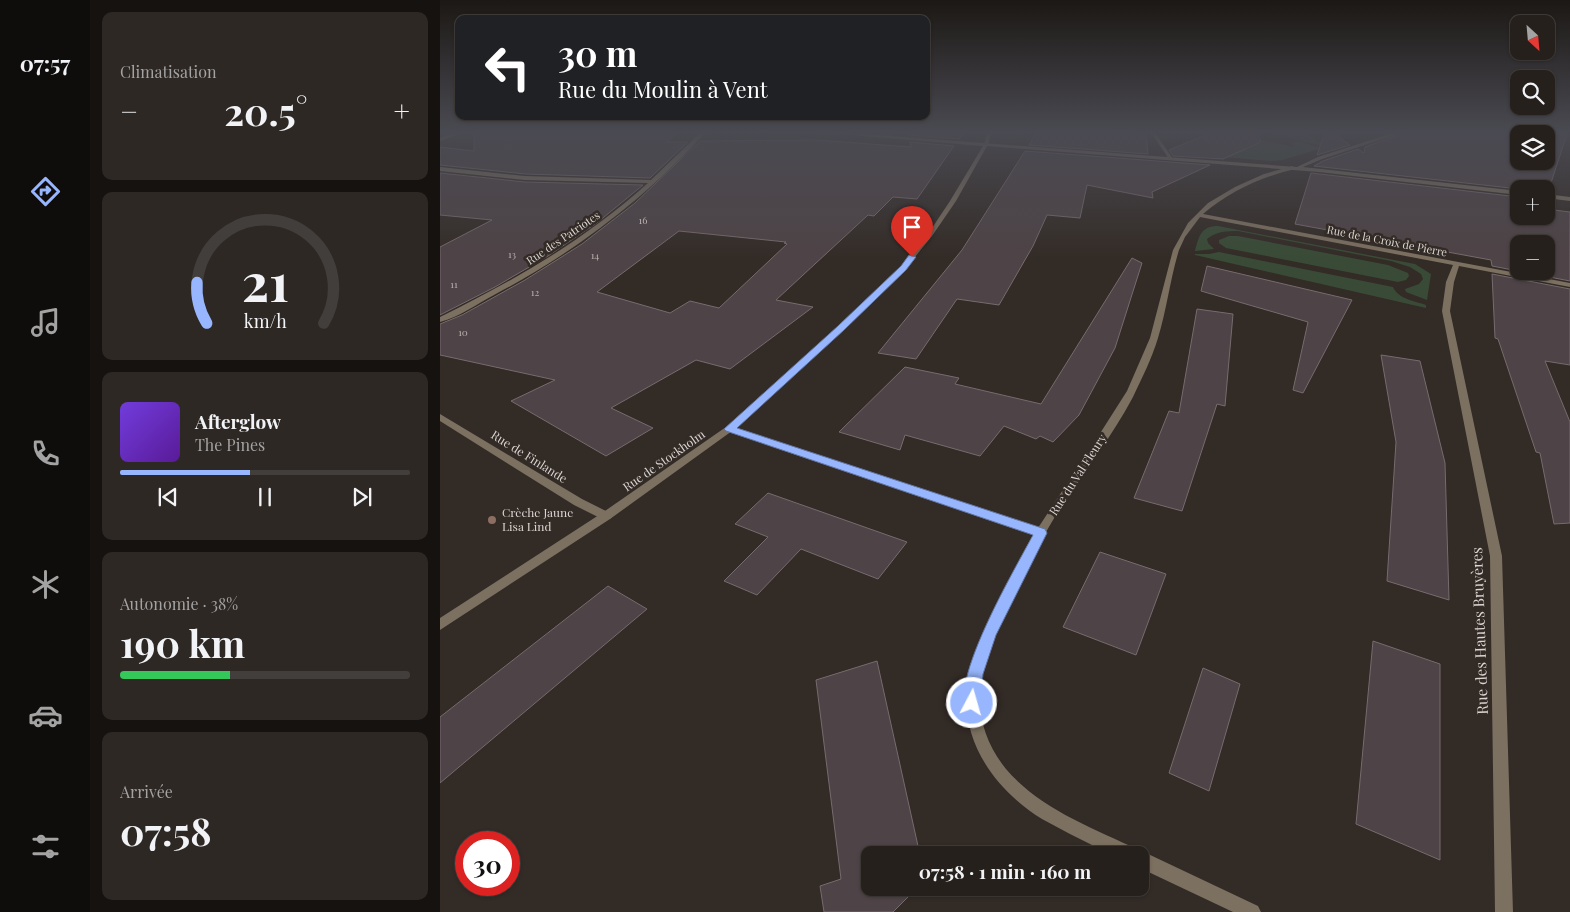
<!DOCTYPE html>
<html lang="fr">
<meta charset="utf-8">
<style>
:root{--surface:#26201c;--page:#2e2825;--text:#f1f3f6;--muted:#a4a3a3;--line:#423e3b;--accent:#97b6fd}
body{margin:0;font-family:"Playfair Display",serif;background:var(--page);color:var(--text);height:100vh;display:flex;flex-direction:column;font-size:19px;white-space:nowrap}
*{box-sizing:border-box;margin:0}
p{font-size:16px;color:var(--muted)}
.icon{flex:none;width:28px;height:28px;fill:none;stroke:currentColor;stroke-width:2;stroke-linecap:round;stroke-linejoin:round}
.map{position:relative;flex:1;overflow:hidden}
.side{display:flex;flex-direction:column;gap:12px;padding:12px;background:#15120f;width:350px}
.side>*{flex:none}
.top-card{position:absolute;left:15px;top:15px;width:475px;height:105px;border-radius:10px;box-shadow:0 1px 4px #0004,0 0 0 1px var(--line);background:#202124;color:#fff;overflow:hidden}
.needle{width:32px;rotate:154deg}
.tools{position:absolute;left:1070px;top:15px;display:grid;gap:10px}
.tools a{display:grid;place-items:center;width:45px;height:45px;border-radius:10px;background:var(--surface);box-shadow:0 1px 4px #0004,0 0 0 1px var(--line);font-size:25px}
.speed{position:absolute;left:15px;top:831px;display:flex;gap:10px;font-size:25px;font-weight:700;text-align:center}
.speed>*{display:grid;place-content:center;width:65px;height:65px;border-radius:50%;background:var(--surface);box-shadow:0 1px 4px #0004,0 0 0 1px var(--line);line-height:1}
.speed .limit{border:8px solid #d22;background:#fff;color:#111}
.pin{position:absolute;display:grid;place-items:center;width:42px;height:42px;color:#fff;margin:-51px -21px;border-radius:50% 50% 50% 0;rotate:-45deg;box-shadow:0 0 5px #0007}
.pin .icon{rotate:45deg}
.me{position:absolute;width:55px;margin:-28px;rotate:6deg;stroke-linejoin:round;filter:drop-shadow(0 0 4px #0008)}
.turn{display:flex;align-items:center;gap:18px;height:105px;padding:0 20px;font-size:22px}
.turn .icon{width:65px;height:65px;stroke-width:2.5}
.turn b{display:block;font-size:35px;line-height:42px}
.big{font-size:38px;font-weight:700;line-height:1.1}
.side .widget{flex:1;display:flex;flex-direction:column;justify-content:center;gap:8px;min-width:0;padding:0 18px;border-radius:10px;background:var(--page)}
.side .dial{align-items:center;gap:0}
.dial svg{height:130px;overflow:visible;fill:none;stroke:var(--line);stroke-width:7;stroke-linecap:round;text-anchor:middle}
.dial text{fill:var(--text);stroke:none}
.song{display:flex;align-items:center;gap:15px}
.cover{width:60px;height:60px;border-radius:8px;background:linear-gradient(135deg,hsl(260 70% 55%),hsl(270 70% 35%))}
.played{height:5px;border-radius:2px;background:linear-gradient(90deg,var(--accent) 45%,var(--line) 45%)}
.keys{display:flex;justify-content:space-around;direction:ltr}
.heat{display:flex;justify-content:space-between;align-items:center;font-size:28px;direction:ltr}
.charge{height:8px;border-radius:4px;background:linear-gradient(90deg,#34c759 38%,var(--line) 0)}
.trip{position:absolute;left:421px;top:846px;width:288px;height:50px;border-radius:10px;background:var(--surface);box-shadow:0 1px 4px #0004,0 0 0 1px var(--line);font-weight:700;line-height:50px;text-align:center}
main{display:flex;flex:1;min-height:0}
.tab-bar{display:flex;flex-direction:column;width:90px;justify-content:space-around;align-items:center;background:#0f0d0b;color:var(--muted)}
.tab-bar .icon{width:35px;height:35px}
.tab-bar .current{color:var(--accent)}
.tab-bar b{font-size:22px;color:var(--text)}
.map>svg:first-child{display:block}
.green{fill:#394b36}
.building{fill:#4e4346;stroke:#766b6e;fill-rule:evenodd}
.lines{fill:none;stroke-linecap:round;stroke-linejoin:round}
.minor{fill:#7c7060;fill-rule:evenodd}
.tertiary{fill:#7c7060;fill-rule:evenodd}
.route{fill:#97b6fd;stroke:#6276a4}
.education-dot{fill:#8d6e63;stroke:#332b26;stroke-width:2}
.labels{text-anchor:middle;stroke-width:5;stroke-linejoin:round;paint-order:stroke}
.number-label{font-size:10px;fill:#b8b0af}
.far-street-label{font-size:11px;fill:#dbd5d2;stroke:#332b26}
.street-label{font-size:12px;fill:#dbd5d2;stroke:#332b26}
.poi-label{font-size:12px;fill:#dbd5d2;stroke:#332b26;text-anchor:start}
.near-street-label{font-size:15px;fill:#dbd5d2;stroke:#332b26}
</style>
<main>
<nav class="tab-bar">
<b>07:57</b>
<svg class="icon current" aria-label="directions" viewBox="0 0 24 24"><path d="M12 3l9 9-9 9-9-9zM9 14v-3h6M13 9l2 2-2 2"/></svg>
<svg class="icon" aria-label="music" viewBox="0 0 24 24"><path d="M9 18V5l10-2v13"/><circle cx="6" cy="18" r="3"/><circle cx="16" cy="16" r="3"/></svg>
<svg class="icon" aria-label="phone" viewBox="0 0 24 24"><path d="M5 4h4l2 5-3 2q2 4 5 5l2-3 5 2v4C11 20 4 13 5 4z"/></svg>
<svg class="icon" aria-label="climate" viewBox="0 0 24 24"><path d="M12 3v18M4 7l16 10M4 17L20 7"/></svg>
<svg class="icon" aria-label="car" viewBox="0 0 24 24"><path d="M5 17H2v-5l4-1 3-4h7l3 4 3 1v5h-3M9 17h6M6 11h13"/><circle cx="7" cy="17" r="2"/><circle cx="17" cy="17" r="2"/></svg>
<svg class="icon" aria-label="filters" viewBox="0 0 24 24"><path d="M4 7h16M4 17h16"/><circle cx="9" cy="7" r="2"/><circle cx="15" cy="17" r="2"/></svg>
</nav>
<section class="side">
<div class="widget"><p>Climatisation</p>
<div class="heat"><a>−</a><b class="big">20.5°</b><a>+</a></div>
</div>
<div class="widget dial"><svg viewBox="0 0 100 80">
<path d="M14 69A42 42 0 1 1 86 69"/>
<path d="M14 69A42 42 0 0 1 8 44" stroke="#97b6fd"/>
<text x="50" y="56" font-size="32" font-weight="700">21</text>
<text x="50" y="72" font-size="11">km/h</text>
</svg></div>
<div class="widget">
<div class="song"><i class="cover"></i><div><b>Afterglow</b><p>The Pines</p></div></div>
<div class="played"></div>
<div class="keys"><svg class="icon" aria-label="previous" viewBox="0 0 24 24"><path d="M18 5L8 12l10 7zM5 5v14"/></svg><svg class="icon" aria-label="pause" viewBox="0 0 24 24"><path d="M8 5v14M16 5v14"/></svg><svg class="icon" aria-label="next" viewBox="0 0 24 24"><path d="M6 5l10 7-10 7zM19 5v14"/></svg></div>
</div>
<div class="widget"><p>Autonomie · 38%</p><b class="big">190 km</b><div class="charge"></div></div>
<div class="widget"><p>Arrivée</p><b class="big">07:58</b></div>
</section>
<div class="map">
<svg width="1130" height="912" viewBox="0 0 1130 912">
<rect width="100%" height="100%" fill="#332b26"/>
<g class="green">
<polygon points="831,131 863,131 886,147 845,137"/>
<polygon points="825,140 853,147 854,145 850,144 856,141 882,148 842,160 833,161 757,155 783,144 805,150"/>
<path d="M 778,226 L 975,264 L 991,274 L 987,300 L 966,292 L 965,289 L 979,284 L 983,279 L 981,274 L 970,267 L 951,261 L 798,231 C 786,231 777,231 767,239 L 768,243 L 774,249 L 755,251 C 759,236 761,226 778,226 Z"/>
<polygon points="789,236 798,236 948,265 968,273 969,276 966,280 958,282 786,248 779,243 779,240"/>
<path d="M 779,252 L 953,287 C 958,299 975,301 986,305 L 986,308 L 755,255 L 755,254 L 769,254 Z"/>
</g>
<g class="building">
<polygon points="34,131 239,131 227,142 248,142 210,178 85,174 0,165 0,147 34,151"/>
<polygon points="469,131 524,131 519,139 469,135"/>
<polygon points="597,131 663,131 706,134 708,154 589,145"/>
<polygon points="775,131 817,131 821,142 783,159 733,156 729,150"/>
<polygon points="885,131 889,131 910,145 877,155"/>
<path d="M 969,131 L 1128,131 L 1108,192 L 1106,189 L 1079,189 L 874,166 L 883,161 L 918,149 L 924,153 L 925,147 ZM 1079,134 L 1106,134 L 1106,161 L 1079,161 Z"/>
<path d="M 376,140 L 471,147 L 470,142 L 514,146 L 477,199 L 453,197 L 434,216 L 428,215 L 336,300 L 373,307 L 290,369 L 256,360 L 171,408 L 213,428 L 166,456 L 71,401 L 115,380 L 0,355 L 0,324 L 22,315 L 85,280 L 142,244 L 195,203 L 260,141 ZM 239,231 L 346,242 L 344,243 L 347,244 L 279,308 L 250,301 L 230,313 L 157,292 Z"/>
<polygon points="585,151 770,165 712,192 713,198 647,185 640,218 607,215 593,246 559,305 517,299 476,359 438,353 522,250"/>
<polygon points="0,173 85,182 203,185 158,222 108,256 55,287 0,315 0,247 52,220 0,215"/>
<path d="M 871,173 L 1079,197 L 1079,216 L 1106,216 L 1106,209 L 1130,212 L 1130,281 L 1052,266 L 1051,260 L 855,224 ZM 1079,244 L 1106,244 L 1106,271 L 1079,271 Z"/>
<polygon points="692,258 702,263 675,348 639,415 613,442 600,436 596,439 564,426 540,456 465,435 460,450 399,432 465,367 519,378 515,384 601,404"/>
<polygon points="767,266 912,300 863,393 853,390 868,322 761,291"/>
<polygon points="1052,274 1130,289 1130,365 1105,361 1130,422 1130,523 1114,524 1100,453 1096,452 1058,339 1055,338"/>
<polygon points="757,309 793,314 785,406 777,404 742,511 694,498 729,411 739,413"/>
<polygon points="941,355 980,361 1005,463 1009,600 947,581 956,442"/>
<polygon points="328,493 467,542 438,579 361,549 317,595 284,581 328,537 295,524"/>
<polygon points="660,552 726,574 696,655 623,627"/>
<polygon points="168,586 207,609 0,783 0,717"/>
<polygon points="933,641 1000,664 1000,860 916,824"/>
<polygon points="437,661 480,855 430,855 430,888 477,888 453,912 384,912 380,886 401,879 376,680"/>
<polygon points="763,668 800,684 769,791 729,773"/>
</g>
<g class="lines">
<g class="minor">
<polygon points="20,131 27,131 0,141 0,138"/>
<path d="M 262,131 L 267,131 C 206,198 134,253 54,295 C 37,304 19,317 0,322 L 0,317 C 77,279 143,241 208,183 L 85,180 L 0,171 L 0,167 L 85,176 L 211,180 Z"/>
<polygon points="548,131 552,131 548,144 546,145 544,144"/>
<polygon points="710,131 714,131 733,159 729,159"/>
<path d="M 853,166 L 855,169 C 821,177 790,191 763,214 L 1130,283 L 1130,287 L 1019,266 L 1014,282 L 1010,311 L 1062,556 L 1073,912 L 1055,912 L 1050,556 L 1002,311 L 1006,282 L 1013,265 L 760,217 L 745,237 L 739,250 C 730,279 727,309 718,338 C 712,358 702,378 693,397 C 670,440 639,479 613,520 C 599,543 588,569 576,594 C 559,625 542,660 540,696 C 539,723 549,748 566,769 C 599,808 652,828 697,849 L 698,851 L 700,851 L 706,853 L 818,906 L 821,912 L 793,912 L 700,868 L 700,855 C 692,855 682,856 673,855 C 668,854 661,850 656,847 C 638,838 620,829 602,819 C 554,789 518,739 528,680 C 534,647 552,616 567,586 C 576,569 584,551 593,535 L 286,431 L 284,429 L 289,426 L 292,427 L 598,528 L 659,435 L 687,391 L 710,338 L 733,250 L 748,223 L 768,203 L 795,187 L 824,174 Z"/>
<polygon points="0,414 142,499 170,513 172,516 170,519 162,519 134,505 0,421"/>
</g>
<g class="tertiary">
<polygon points="363,131 387,131 857,167 878,157 959,131 967,131 882,159 863,167 1079,191 1079,195 879,172 547,146 516,201 492,236 465,269 404,330 292,431 170,519 0,630 0,618 162,513 286,427 398,326 461,267 488,234 510,201 543,146"/>
<polygon points="1106,194 1130,197 1130,201 1106,198"/>
</g>
</g>
<linearGradient id="sky" x2="0" y2="1"><stop stop-color="#1c1815"/><stop offset="0.51" stop-color="#4a4a52"/><stop offset="1" stop-color="#4a4a52" stop-opacity="0"/></linearGradient>
<rect width="1130" height="259" fill="url(#sky)"/>
<path class="route" d="M 469,255 L 476,257 L 466,270 L 404,330 L 297,428 L 605,529 L 607,533 L 556,635 L 543,674 L 540,703 L 538,708 L 532,710 L 526,708 C 512,676 576,567 593,535 L 286,431 L 284,429 L 398,326 L 461,266 Z"/>
<circle class="education-dot" cx="52" cy="520" r="5"/>
<g class="labels">
<g class="number-label">
<text x="203" y="224">16</text>
<text x="72" y="258">13</text>
<text x="155" y="259">14</text>
<text x="14" y="288">11</text>
<text x="95" y="296">12</text>
<text x="23" y="336">10</text>
</g>
<g class="far-street-label">
<text transform="translate(123 238) rotate(-34)" y="4">Rue des Patriotes</text>
<text transform="translate(947 241) rotate(11)" y="4">Rue de la Croix de Pierre</text>
</g>
<g class="street-label">
<text transform="translate(89 457) rotate(32)" y="4">Rue de Finlande</text>
<text transform="translate(224 461) rotate(-35)" y="4">Rue de Stockholm</text>
<text transform="translate(638 475) rotate(-57)" y="4">Rue du Val Fleury</text>
</g>
<g class="poi-label">
<text x="62" y="517">Crèche Jaune<tspan x="62" dy="14">Lisa Lind</tspan></text>
</g>
<g class="near-street-label">
<text transform="translate(1040 631) rotate(-92)" y="5">Rue des Hautes Bruyères</text>
</g>
</g>
</svg>
<div class="tools">
<a><svg class="needle" viewBox="-14 -14 28 28"><path d="M0-13l5 13h-10z" fill="#e53935"/><path d="M0 13l5-13h-10z" fill="#a4a3a3"/></svg></a>
<a><svg class="icon" aria-label="search" viewBox="0 0 24 24"><circle cx="10" cy="10" r="6"/><path d="M15 15l6 6"/></svg></a>
<a><svg class="icon" aria-label="layers" viewBox="0 0 24 24"><path d="M12 4l9 5-9 5-9-5zM3 14l9 5 9-5"/></svg></a>
<a>+</a>
<a>−</a>
</div>
<div class="speed"><div class="limit">30</div></div>
<div class="pin" style="left:472px;top:257px;background:#d93025"><svg class="icon" aria-label="arrive" viewBox="0 0 24 24"><path d="M6 21V4h12l-3 4 3 4H6"/></svg></div>
<svg class="me" style="left:532px;top:703px" viewBox="-20 -20 40 40"><circle r="17" fill="#97b6fd" stroke="#fff" stroke-width="3"/><path d="M0-11L8 9 0 5-8 9z" fill="#fff"/></svg>
<div class="trip">07:58 · 1 min · 160 m</div>
<div class="top-card">
<div class="turn"><svg class="icon" aria-label="left" viewBox="0 0 24 24"><path d="M17 20v-9H6M10 6l-5 5 5 5"/></svg><div><b>30 m</b>Rue du Moulin à Vent</div></div>
</div>
</div>
</main>
